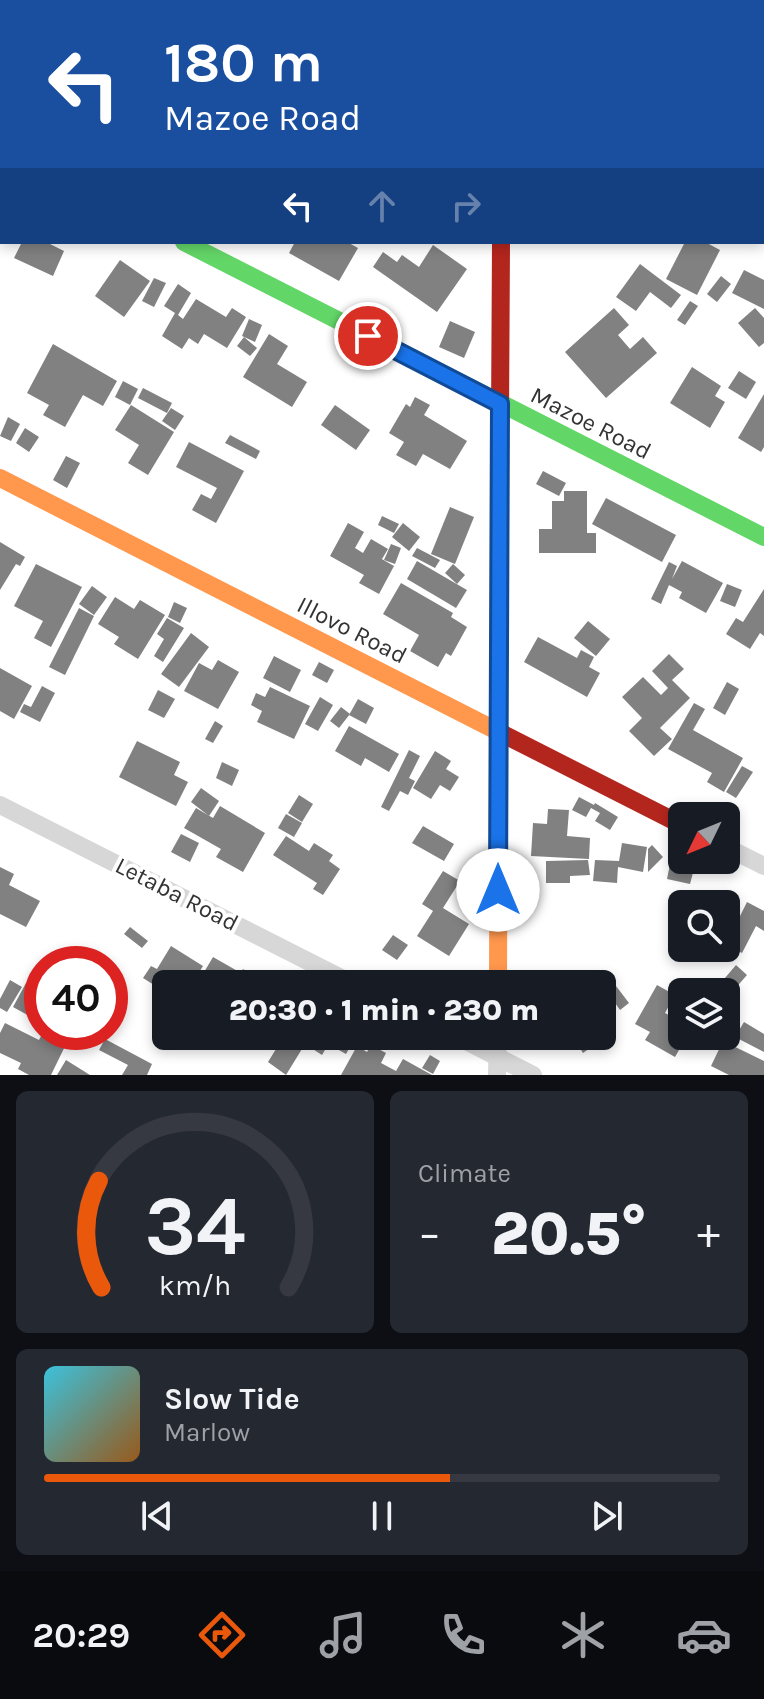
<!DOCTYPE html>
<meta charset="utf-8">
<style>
:root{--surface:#171b24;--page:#242831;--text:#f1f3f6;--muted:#9ea1a6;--line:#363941;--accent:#ea580c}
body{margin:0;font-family:Karla,sans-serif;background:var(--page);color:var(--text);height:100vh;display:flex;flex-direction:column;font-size:30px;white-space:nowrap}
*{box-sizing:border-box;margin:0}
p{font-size:26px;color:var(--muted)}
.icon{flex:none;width:44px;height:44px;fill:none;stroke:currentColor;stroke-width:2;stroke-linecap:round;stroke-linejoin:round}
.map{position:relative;height:1075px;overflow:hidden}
.panel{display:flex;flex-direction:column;gap:16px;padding:16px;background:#0d0f14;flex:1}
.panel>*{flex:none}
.guide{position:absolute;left:0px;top:0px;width:764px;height:244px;box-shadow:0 4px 12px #0003;background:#1a4fa0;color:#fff;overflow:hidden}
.needle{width:52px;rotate:227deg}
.controls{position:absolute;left:668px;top:802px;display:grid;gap:16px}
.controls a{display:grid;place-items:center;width:72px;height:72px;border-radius:12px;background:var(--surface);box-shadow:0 4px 12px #0003;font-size:40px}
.speed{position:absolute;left:24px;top:946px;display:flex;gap:16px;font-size:40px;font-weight:700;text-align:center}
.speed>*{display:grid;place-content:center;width:104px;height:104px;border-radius:50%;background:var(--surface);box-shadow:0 4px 12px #0003;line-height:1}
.speed .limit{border:12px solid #d22;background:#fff;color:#111}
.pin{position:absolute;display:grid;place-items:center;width:68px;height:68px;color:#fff;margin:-34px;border:4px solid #fff;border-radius:50%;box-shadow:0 2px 8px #0007}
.me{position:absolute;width:88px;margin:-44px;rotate:0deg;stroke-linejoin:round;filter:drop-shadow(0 0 6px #0008)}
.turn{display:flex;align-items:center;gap:28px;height:168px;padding:0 32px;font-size:36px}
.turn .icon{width:104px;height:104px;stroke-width:2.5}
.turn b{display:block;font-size:56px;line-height:68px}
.lanes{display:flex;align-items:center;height:76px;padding:0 32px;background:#0003;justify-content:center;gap:40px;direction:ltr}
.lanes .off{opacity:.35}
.big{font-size:60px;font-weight:800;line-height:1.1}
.panel .widget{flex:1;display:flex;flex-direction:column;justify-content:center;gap:12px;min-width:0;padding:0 28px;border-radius:12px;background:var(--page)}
.panel .dial{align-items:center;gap:0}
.dial svg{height:208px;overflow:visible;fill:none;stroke:var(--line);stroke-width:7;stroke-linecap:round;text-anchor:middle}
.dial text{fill:var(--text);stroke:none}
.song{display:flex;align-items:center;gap:24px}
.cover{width:96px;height:96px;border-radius:12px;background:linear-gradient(135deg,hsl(190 70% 55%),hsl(30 70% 35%))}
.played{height:8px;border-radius:4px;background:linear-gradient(90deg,var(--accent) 60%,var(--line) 60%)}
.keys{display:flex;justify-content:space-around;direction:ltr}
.heat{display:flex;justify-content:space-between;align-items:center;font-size:44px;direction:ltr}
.panel .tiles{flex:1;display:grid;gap:16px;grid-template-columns:1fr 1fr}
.widget:last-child{grid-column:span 2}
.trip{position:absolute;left:152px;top:970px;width:464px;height:80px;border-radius:12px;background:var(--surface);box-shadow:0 4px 12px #0003;font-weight:800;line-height:80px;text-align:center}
.tab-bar{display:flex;height:128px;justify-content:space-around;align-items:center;background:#090b0e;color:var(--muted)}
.tab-bar .icon{width:56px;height:56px}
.tab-bar .selected{color:var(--accent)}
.tab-bar b{font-size:36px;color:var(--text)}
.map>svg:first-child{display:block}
.building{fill:#818181}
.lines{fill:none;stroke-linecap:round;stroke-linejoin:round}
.street{stroke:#d7d7d7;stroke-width:18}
.fast{stroke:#63d668;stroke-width:18}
.slow{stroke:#ff974d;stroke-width:18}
.jam{stroke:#b3261e;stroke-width:18}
.route-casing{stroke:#114b97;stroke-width:20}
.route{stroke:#1a73e8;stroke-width:14}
.labels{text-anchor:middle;stroke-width:8;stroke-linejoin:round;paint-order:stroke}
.street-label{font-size:24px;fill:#333;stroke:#fff}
</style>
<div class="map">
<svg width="764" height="1075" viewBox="0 0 764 1075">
<rect width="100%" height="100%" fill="#fff"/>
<g class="building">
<polygon points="22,242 46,242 64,251 53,276 14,258"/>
<polygon points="295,242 347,242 358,248 339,281 289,253"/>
<polygon points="685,242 705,242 720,250 697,295 666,279"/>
<polygon points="433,245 467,269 437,312 373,267 383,252 397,262 402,255 419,267"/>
<polygon points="120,260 150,281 124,317 95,296"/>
<polygon points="640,264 681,295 671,308 650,292 636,311 616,297"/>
<polygon points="744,270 764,280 764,309 732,293"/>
<polygon points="721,276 731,284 717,302 707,294"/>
<polygon points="154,278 166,283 154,307 142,301"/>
<polygon points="178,284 191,293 178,315 183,319 196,299 226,317 232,308 246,317 227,348 204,334 198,344 189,338 182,349 162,336 175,313 164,306"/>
<polygon points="690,301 698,306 685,325 677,320"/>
<polygon points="614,308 629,325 618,335 630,349 643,337 657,353 606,398 565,352"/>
<polygon points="755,308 764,318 764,343 759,347 738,323"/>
<polygon points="249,319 262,325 255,342 242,336"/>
<polygon points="450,321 475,332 464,358 439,347"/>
<polygon points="269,334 288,346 277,364 307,382 292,407 243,377"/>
<polygon points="244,337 257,348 250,356 237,346"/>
<polygon points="53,344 117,381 103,406 83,395 65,427 43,415 49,405 27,393"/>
<polygon points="692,367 721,386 715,396 725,402 710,428 670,403"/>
<polygon points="739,371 756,382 746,399 728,388"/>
<polygon points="123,381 138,389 130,405 115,397"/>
<polygon points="143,388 172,403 167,413 138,398"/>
<polygon points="764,394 764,447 761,452 738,438"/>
<polygon points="415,397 430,405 424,415 467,441 450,469 423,454 416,466 396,455 404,442 389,433 406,404 410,407"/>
<polygon points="131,405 174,432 148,475 128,463 139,445 115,430"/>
<polygon points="335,405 370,430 356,450 321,425"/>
<polygon points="171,408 184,416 175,430 162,421"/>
<polygon points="8,417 20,424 11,441 0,436"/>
<polygon points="25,428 39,437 29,452 16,443"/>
<polygon points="230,435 260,451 256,459 225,443"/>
<polygon points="189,442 244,471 216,523 192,510 201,494 211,499 217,488 176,467"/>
<polygon points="66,456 80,463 67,488 53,480"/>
<polygon points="543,471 566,483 559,496 536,484"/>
<polygon points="564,491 587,491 587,533 596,533 596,553 539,553 539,529 552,529 552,501 564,501"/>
<polygon points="606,498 676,535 662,562 592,524"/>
<polygon points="450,507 474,517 455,564 431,554"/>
<polygon points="382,516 399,524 394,533 378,525"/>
<polygon points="348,523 364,532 355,548 363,553 371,539 388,549 382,559 380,558 394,566 379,594 359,583 364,575 330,556"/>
<polygon points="403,523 420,537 409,551 392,537"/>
<polygon points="0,542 25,557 20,566 16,564 0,590"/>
<polygon points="391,544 401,548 395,564 384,560"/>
<polygon points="417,548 440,560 435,568 412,556"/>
<polygon points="417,561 467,590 456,608 407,579"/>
<polygon points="682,561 723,583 706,613 679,598 682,592 669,585 661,604 651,599 669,562 677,566 672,579"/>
<polygon points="36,564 82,587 51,647 34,638 43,621 14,606"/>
<polygon points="453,564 465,575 457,584 445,573"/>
<polygon points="401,583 453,613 451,617 467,627 451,656 446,653 438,667 410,651 419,635 383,614"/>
<polygon points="727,584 742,590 735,607 720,601"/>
<polygon points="92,586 107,597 94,615 79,604"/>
<polygon points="764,589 764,636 760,633 750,649 726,634 736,618 743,622"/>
<polygon points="115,597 134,609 140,600 165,615 138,659 114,644 119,637 98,624"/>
<polygon points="174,602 187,608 180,623 168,617"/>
<polygon points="79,608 94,616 65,675 49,667"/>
<polygon points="167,618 184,628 163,662 154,656 164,639 157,634"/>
<polygon points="588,621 610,639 596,656 574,638"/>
<polygon points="191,633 209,647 179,687 161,674"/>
<polygon points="538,637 577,658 581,650 594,657 589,667 600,673 587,697 524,662"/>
<polygon points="669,654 684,669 672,680 690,698 660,728 672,739 654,756 629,731 642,718 622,697 643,677 661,695 668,688 652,671"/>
<polygon points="274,656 301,670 290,692 263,678"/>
<polygon points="218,660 239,672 218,709 184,691 199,663 212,670"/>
<polygon points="319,662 334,670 327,683 312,675"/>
<polygon points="0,668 32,686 14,719 0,711"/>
<polygon points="727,682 739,689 725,715 713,708"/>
<polygon points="42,686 55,693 40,722 20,712 24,704 31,707"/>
<polygon points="270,687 310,706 294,739 257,722 262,711 251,705 256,693 265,697"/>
<polygon points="158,690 175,699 164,718 148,710"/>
<polygon points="320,697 333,705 318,731 305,724"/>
<polygon points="358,699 374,708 366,724 349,715"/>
<polygon points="694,703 705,709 693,730 743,758 724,792 707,782 712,773 668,749"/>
<polygon points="341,707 350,714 339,728 330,721"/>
<polygon points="215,721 223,726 213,743 205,739"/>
<polygon points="349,726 399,754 389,772 365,758 361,766 335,751"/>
<polygon points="137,741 180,762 174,775 188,782 176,806 119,777"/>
<polygon points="409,750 420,756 409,778 415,781 408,795 400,791 389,811 381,807"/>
<polygon points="435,751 451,761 446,769 459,777 450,791 440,785 431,799 413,788"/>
<polygon points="222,762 239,770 232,786 216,778"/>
<polygon points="742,766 753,772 736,798 726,792"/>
<polygon points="201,788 219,801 209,816 191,802"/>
<polygon points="299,795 313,804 302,822 288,813"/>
<polygon points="579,797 594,805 595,803 618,817 610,830 595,821 600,813 591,808 586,817 572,810"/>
<polygon points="220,806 265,833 243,872 216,857 221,849 184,828 196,808 213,818"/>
<polygon points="548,809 569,810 567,836 590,838 589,859 531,856 533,823 547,824"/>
<polygon points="286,814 302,823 294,837 278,828"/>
<polygon points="423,826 454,844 444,861 412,843"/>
<polygon points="181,834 199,843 190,862 171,852"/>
<polygon points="286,836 309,851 314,843 333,855 329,861 340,869 323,895 313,889 317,883 273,855"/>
<polygon points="622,843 647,847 643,872 618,867 617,883 593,881 595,860 619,861"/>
<polygon points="652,845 663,857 648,872 648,849"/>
<polygon points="588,860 590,875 570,876 570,883 546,883 546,861"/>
<polygon points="670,864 694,869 690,884 667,879"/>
<polygon points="0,867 14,874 9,885 40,901 26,927 0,914"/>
<polygon points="443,871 460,881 443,908 469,924 449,956 417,936 433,911 422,904"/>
<polygon points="747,902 764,911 764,931 756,926 742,953 734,949 728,959 708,948 726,948 726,909 740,916"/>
<polygon points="130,927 148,941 142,948 124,934"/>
<polygon points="393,935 408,945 397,960 382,950"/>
<polygon points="171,946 203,966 192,984 169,984 172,978 162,972 154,985 143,978 151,966 157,969"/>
<polygon points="213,957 241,973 243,969 268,984 197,984"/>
<polygon points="736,965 747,975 726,999 726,992 713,992"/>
<polygon points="10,980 22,987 7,1012 0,1008 0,999"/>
<polygon points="26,983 42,992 42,1023 13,1007"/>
<polygon points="657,985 675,995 665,1013 682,1022 682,1036 687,1036 675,1057 645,1040 650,1032 635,1024"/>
<polygon points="616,986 629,1003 620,1010 608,993"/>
<polygon points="162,1012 166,1014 166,1035 153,1028"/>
<polygon points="602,1017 613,1032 583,1053 572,1036 602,1036"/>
<polygon points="744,1022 764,1034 764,1052 735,1037"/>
<polygon points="5,1023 39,1040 43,1032 56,1032 64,1036 58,1032 75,1032 71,1039 69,1038 51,1075 29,1075 18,1069 21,1063 0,1053 0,1033"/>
<polygon points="284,1036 329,1036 332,1038 322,1055 305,1044 286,1075 268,1062"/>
<polygon points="345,1036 356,1036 346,1054 337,1049"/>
<polygon points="105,1039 152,1064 147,1075 122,1075 128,1065 99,1050"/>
<polygon points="723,1041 764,1061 764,1075 729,1075 711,1066"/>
<polygon points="371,1045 386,1053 381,1063 396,1071 403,1059 432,1075 341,1075 357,1046 367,1052"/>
<polygon points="430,1055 440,1061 433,1074 422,1068"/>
<polygon points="66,1060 90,1075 57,1075"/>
</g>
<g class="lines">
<g class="street">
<polyline points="361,0 365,2"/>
<polyline points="566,2 568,0"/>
<polyline points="0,11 2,8"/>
<polyline points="0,148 2,149"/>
<polyline points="762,213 764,214"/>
<polyline points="0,805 353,984"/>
<polyline points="726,847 764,866"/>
<polyline points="456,1036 533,1075"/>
<polyline points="497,1075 498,1036"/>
</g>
<polyline class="fast" points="184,242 764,537"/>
<g class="slow">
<polyline points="0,478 499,732"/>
<polyline points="498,984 500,419"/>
</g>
<g class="jam">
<polyline points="500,419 501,242"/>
<polyline points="499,732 682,825"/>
</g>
</g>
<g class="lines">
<g class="route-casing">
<polyline id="route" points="368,336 500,404 498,890"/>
</g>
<use href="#route" class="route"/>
</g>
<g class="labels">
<g class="street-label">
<text transform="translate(591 423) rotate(27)" y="8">Mazoe Road</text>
<text transform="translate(352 630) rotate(27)" y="8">Illovo Road</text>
<text transform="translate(177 894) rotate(27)" y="8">Letaba Road</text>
</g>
</g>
</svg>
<div class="controls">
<a><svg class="needle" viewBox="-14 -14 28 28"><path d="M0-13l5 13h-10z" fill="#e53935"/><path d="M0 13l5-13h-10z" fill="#9ea1a6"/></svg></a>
<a><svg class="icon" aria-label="search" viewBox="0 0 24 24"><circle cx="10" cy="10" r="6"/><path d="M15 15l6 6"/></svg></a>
<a><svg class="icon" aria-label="layers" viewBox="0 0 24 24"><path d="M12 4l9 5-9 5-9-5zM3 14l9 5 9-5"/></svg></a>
</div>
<div class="speed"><div class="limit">40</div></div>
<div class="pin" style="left:368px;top:336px;background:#d93025"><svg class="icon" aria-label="arrive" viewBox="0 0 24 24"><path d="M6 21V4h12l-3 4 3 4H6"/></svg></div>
<svg class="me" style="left:498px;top:890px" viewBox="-20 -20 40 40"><circle r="19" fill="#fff"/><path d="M0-13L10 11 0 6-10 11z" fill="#1a73e8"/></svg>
<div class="trip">20:30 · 1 min · 230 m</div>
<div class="guide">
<div class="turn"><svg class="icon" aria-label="left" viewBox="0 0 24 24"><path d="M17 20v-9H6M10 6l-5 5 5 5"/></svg><div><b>180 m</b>Mazoe Road</div></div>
<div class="lanes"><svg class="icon" aria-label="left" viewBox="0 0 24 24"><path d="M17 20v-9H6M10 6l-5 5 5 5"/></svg><svg class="icon off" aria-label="ahead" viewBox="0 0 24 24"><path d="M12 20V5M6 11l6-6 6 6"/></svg><svg class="icon off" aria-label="right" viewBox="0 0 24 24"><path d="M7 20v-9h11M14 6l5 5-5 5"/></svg></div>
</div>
</div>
<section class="panel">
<div class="tiles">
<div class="widget dial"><svg viewBox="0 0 100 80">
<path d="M14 69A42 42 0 1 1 86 69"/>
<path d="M14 69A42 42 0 0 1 13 28" stroke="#ea580c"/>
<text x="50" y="56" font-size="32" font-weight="700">34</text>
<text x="50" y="72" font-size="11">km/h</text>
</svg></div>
<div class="widget"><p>Climate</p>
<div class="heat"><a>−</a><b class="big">20.5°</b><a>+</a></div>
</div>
<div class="widget">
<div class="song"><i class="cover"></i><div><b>Slow Tide</b><p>Marlow</p></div></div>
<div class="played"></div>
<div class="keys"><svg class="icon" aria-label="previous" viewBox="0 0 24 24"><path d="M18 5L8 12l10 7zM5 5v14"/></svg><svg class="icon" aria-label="pause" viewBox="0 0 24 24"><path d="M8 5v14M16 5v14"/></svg><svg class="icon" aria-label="next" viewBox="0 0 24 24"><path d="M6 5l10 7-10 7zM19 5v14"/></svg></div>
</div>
</div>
</section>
<nav class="tab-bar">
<b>20:29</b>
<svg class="icon selected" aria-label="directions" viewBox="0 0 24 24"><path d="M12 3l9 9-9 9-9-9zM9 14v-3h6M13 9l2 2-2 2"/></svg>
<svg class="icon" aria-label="music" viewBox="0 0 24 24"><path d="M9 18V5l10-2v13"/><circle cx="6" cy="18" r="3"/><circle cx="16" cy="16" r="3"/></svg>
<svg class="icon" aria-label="phone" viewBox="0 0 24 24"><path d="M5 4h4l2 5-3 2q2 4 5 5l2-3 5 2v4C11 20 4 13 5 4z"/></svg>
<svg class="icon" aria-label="climate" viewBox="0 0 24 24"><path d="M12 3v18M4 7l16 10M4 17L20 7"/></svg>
<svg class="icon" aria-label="car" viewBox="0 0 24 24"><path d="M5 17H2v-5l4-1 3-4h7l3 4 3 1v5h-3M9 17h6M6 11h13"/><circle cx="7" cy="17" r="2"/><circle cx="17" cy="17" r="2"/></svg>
</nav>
